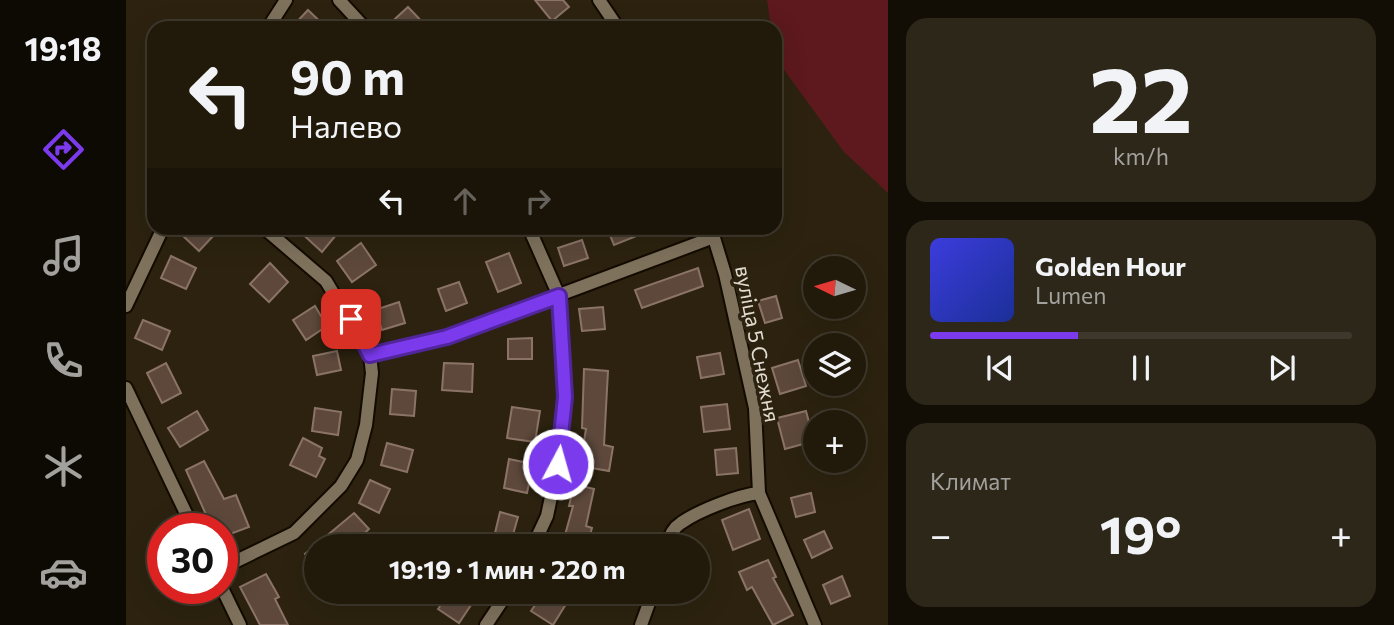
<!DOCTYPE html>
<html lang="ru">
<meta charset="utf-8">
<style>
:root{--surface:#211a0b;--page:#2d2719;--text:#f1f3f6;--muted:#a2a19d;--line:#3e382c;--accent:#7c3aed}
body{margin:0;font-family:Commissioner,sans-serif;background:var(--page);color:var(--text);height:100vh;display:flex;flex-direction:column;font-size:26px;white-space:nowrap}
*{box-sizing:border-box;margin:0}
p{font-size:23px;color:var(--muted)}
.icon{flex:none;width:38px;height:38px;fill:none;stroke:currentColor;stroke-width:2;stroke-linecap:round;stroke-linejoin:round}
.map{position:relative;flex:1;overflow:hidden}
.details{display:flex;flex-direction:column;gap:18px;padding:18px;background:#120e06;width:506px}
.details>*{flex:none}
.hud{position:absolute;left:21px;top:21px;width:635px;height:214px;border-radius:21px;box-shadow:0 7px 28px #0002,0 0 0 2px var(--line);background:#211a0b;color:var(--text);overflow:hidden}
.needle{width:46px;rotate:275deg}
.tools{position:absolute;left:677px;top:256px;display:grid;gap:14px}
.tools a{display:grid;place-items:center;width:63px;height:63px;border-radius:50%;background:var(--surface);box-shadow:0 7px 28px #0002,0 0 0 2px var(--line);font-size:35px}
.speed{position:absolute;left:21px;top:513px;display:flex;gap:14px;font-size:35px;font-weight:700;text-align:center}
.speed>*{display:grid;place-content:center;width:91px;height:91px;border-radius:50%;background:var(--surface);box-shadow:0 7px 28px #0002,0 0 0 2px var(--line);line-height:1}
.speed .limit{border:10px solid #d22;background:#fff;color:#111}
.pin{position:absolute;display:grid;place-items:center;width:60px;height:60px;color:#fff;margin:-30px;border-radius:14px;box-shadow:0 4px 10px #0006}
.me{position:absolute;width:77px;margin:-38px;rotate:6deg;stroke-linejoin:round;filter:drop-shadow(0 0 5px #0008)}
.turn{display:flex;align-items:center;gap:24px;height:147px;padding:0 28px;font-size:32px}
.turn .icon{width:91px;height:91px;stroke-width:2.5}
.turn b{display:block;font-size:49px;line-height:60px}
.lanes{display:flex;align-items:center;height:66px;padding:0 28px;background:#0003;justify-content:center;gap:35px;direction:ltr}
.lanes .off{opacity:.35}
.big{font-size:52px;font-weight:700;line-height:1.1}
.details .card{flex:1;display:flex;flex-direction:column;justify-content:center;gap:10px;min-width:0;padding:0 24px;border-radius:21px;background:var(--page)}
.details .dial{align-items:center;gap:0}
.dial b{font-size:91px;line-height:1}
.song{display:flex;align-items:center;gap:21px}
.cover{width:84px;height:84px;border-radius:10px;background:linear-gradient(135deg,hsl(240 70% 55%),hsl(230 70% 35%))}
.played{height:7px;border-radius:4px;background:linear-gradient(90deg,var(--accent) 35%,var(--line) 35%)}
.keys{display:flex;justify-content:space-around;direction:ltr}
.heat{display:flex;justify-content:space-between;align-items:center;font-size:38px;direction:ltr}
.trip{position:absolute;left:178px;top:534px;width:406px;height:70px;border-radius:35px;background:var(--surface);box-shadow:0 7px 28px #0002,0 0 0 2px var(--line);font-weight:700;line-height:70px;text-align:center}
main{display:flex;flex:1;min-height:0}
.tabs{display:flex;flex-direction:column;width:126px;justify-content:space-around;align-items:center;background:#0d0a04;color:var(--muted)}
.tabs .icon{width:49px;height:49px}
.tabs .active{color:var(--accent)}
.tabs b{font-size:32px;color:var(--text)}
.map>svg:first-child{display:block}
.green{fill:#5d191d}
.building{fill:#5d483b;stroke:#8b7467;stroke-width:2}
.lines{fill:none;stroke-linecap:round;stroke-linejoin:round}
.street-casing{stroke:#140b00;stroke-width:16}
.street{stroke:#7e725d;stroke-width:12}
.route-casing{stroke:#51269a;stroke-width:18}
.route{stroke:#7c3aed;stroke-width:12}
.labels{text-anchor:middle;stroke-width:7;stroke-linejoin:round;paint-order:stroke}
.street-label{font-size:21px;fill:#e3ddd1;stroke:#2c220f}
</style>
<main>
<nav class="tabs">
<b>19:18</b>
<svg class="icon active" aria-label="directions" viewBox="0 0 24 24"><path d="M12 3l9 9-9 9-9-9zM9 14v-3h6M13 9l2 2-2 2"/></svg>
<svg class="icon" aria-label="music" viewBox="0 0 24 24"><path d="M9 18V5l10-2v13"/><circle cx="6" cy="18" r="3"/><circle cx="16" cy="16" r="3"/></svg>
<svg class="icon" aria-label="phone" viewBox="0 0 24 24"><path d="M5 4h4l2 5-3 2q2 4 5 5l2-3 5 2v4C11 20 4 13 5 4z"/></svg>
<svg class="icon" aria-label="climate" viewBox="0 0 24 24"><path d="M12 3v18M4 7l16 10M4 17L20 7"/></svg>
<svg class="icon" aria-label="car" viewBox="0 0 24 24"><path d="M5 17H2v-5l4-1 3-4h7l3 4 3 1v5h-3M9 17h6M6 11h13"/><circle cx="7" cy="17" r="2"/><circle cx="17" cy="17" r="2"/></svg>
</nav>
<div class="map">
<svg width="763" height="625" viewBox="0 0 763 625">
<rect width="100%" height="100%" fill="#2c220f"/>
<polygon class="green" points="641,0 762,0 762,193 718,152 650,59 649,28 645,28"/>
<g class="building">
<polygon points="409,0 437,0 443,7 426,21"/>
<polygon points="282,7 302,28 259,28"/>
<polygon points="182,10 201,28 165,28"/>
<polygon points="64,228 82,228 89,234 73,251 57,236"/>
<polygon points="170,228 202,228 210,235 196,252"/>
<polygon points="481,228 510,228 513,235 488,245"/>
<polygon points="456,240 462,258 438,266 432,248"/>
<polygon points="235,243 250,265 226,282 211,261"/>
<polygon points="383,253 395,283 372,292 360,262"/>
<polygon points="45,256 70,268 60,289 35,278"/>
<polygon points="144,263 162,282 143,302 124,284"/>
<polygon points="572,268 577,286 516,308 509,290"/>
<polygon points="333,282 341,303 320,311 312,289"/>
<polygon points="650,296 656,318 639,323 632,301"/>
<polygon points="273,302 279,323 256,330 249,310"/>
<polygon points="189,306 201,326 180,340 167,320"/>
<polygon points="477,307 479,329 456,331 453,309"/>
<polygon points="17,320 44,331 36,350 9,338"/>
<polygon points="406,338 406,359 382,359 382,339"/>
<polygon points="211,351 215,370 191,375 187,356"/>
<polygon points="594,353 598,374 575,378 571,357"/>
<polygon points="672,360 680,386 654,394 646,368"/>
<polygon points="40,363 55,393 36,403 21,373"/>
<polygon points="318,363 347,364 346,392 316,390"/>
<polygon points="458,369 482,371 478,445 487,447 483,471 454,466 460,429 456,428"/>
<polygon points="266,389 290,391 288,416 264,414"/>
<polygon points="601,404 604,429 578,432 575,407"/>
<polygon points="386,407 414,411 409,442 381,438"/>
<polygon points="189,408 215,412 212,435 186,431"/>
<polygon points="71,411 82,430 54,447 42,428"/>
<polygon points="680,411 688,441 659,449 651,418"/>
<polygon points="177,438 196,448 193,456 199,459 190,477 164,465"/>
<polygon points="261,443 287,450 281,472 255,465"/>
<polygon points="610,448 612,473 591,475 589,450"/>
<polygon points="383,459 407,464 401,493 378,488"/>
<polygon points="78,461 98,499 110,495 123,527 96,537 96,528 86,528 60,470"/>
<polygon points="244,480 264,489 253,513 233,503"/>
<polygon points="448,484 468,489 460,526 466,528 461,546 436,546 447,506 443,506"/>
<polygon points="685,493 689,512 670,517 665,498"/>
<polygon points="623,509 634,539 607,550 596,520"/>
<polygon points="374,512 392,517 386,538 369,533"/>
<polygon points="228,513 243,529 225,546 191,546 191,569 179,554"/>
<polygon points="698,531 706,548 686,558 678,540"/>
<polygon points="642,560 650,577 647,578 667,615 647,625 626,587 621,590 613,572"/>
<polygon points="140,574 153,597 149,599 162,625 134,625 114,587"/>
<polygon points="716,576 724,596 705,604 697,585"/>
<polygon points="324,592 345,605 333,623 312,609"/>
<polygon points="418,592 440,604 427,625 405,611"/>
</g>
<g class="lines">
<g class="street-casing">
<g id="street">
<polyline points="213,0 239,28"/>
<polyline points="473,0 492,28"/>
<polyline points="142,28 160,0"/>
<polyline points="403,228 433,296 439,397 432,464 421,516 407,546"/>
<polyline points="585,228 599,274 629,408 633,493 689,625"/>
<polyline points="0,306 37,228"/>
<polyline points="244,355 321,337 588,237"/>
<polyline points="0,388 67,528"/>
<path d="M 541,546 C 543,537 547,528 555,523 C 572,511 612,495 633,493"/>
<polyline points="96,568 168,533 215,486 231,460 240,425 246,373 244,355 200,281 138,228"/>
<polyline points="96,588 114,625"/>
<polyline points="360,625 382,592"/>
<polyline points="515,625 527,592"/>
</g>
</g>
<use href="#street" class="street"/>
</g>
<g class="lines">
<g class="route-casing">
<polyline id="route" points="225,319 244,355 321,337 433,296 439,397 432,464"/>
</g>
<use href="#route" class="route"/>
</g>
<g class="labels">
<g class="street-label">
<text transform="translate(631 344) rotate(79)" y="7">вуліца 5 Снежня</text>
</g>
</g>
</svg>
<div class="tools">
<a><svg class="needle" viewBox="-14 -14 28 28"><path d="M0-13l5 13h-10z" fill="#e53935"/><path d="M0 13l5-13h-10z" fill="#a2a19d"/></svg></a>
<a><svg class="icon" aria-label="layers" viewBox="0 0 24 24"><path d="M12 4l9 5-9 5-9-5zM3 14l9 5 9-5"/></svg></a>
<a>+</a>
</div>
<div class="speed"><div class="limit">30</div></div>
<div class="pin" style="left:225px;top:319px;background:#d93025"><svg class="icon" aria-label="arrive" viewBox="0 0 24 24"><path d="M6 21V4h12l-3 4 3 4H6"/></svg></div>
<svg class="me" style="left:432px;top:464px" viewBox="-20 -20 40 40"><circle r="17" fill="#7c3aed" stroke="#fff" stroke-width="3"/><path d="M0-11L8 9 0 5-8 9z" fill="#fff"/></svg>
<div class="trip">19:19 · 1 мин · 220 m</div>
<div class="hud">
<div class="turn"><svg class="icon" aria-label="left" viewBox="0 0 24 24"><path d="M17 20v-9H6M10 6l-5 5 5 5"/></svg><div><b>90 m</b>Налево</div></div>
<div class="lanes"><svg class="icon" aria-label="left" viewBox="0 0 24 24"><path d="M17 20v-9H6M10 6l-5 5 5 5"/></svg><svg class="icon off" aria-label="ahead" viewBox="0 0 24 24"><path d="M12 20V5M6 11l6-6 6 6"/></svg><svg class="icon off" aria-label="right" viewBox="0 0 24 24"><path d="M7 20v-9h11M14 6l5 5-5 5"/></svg></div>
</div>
</div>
<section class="details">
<div class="card dial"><b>22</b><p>km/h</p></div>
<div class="card">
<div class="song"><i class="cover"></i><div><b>Golden Hour</b><p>Lumen</p></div></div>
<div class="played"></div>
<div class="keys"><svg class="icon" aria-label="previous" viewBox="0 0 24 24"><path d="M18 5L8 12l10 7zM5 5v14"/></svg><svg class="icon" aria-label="pause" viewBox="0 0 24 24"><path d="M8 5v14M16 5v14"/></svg><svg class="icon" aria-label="next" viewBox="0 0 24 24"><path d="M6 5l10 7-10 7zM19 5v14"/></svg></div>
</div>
<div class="card"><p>Климат</p>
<div class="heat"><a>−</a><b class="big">19°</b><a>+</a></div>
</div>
</section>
</main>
